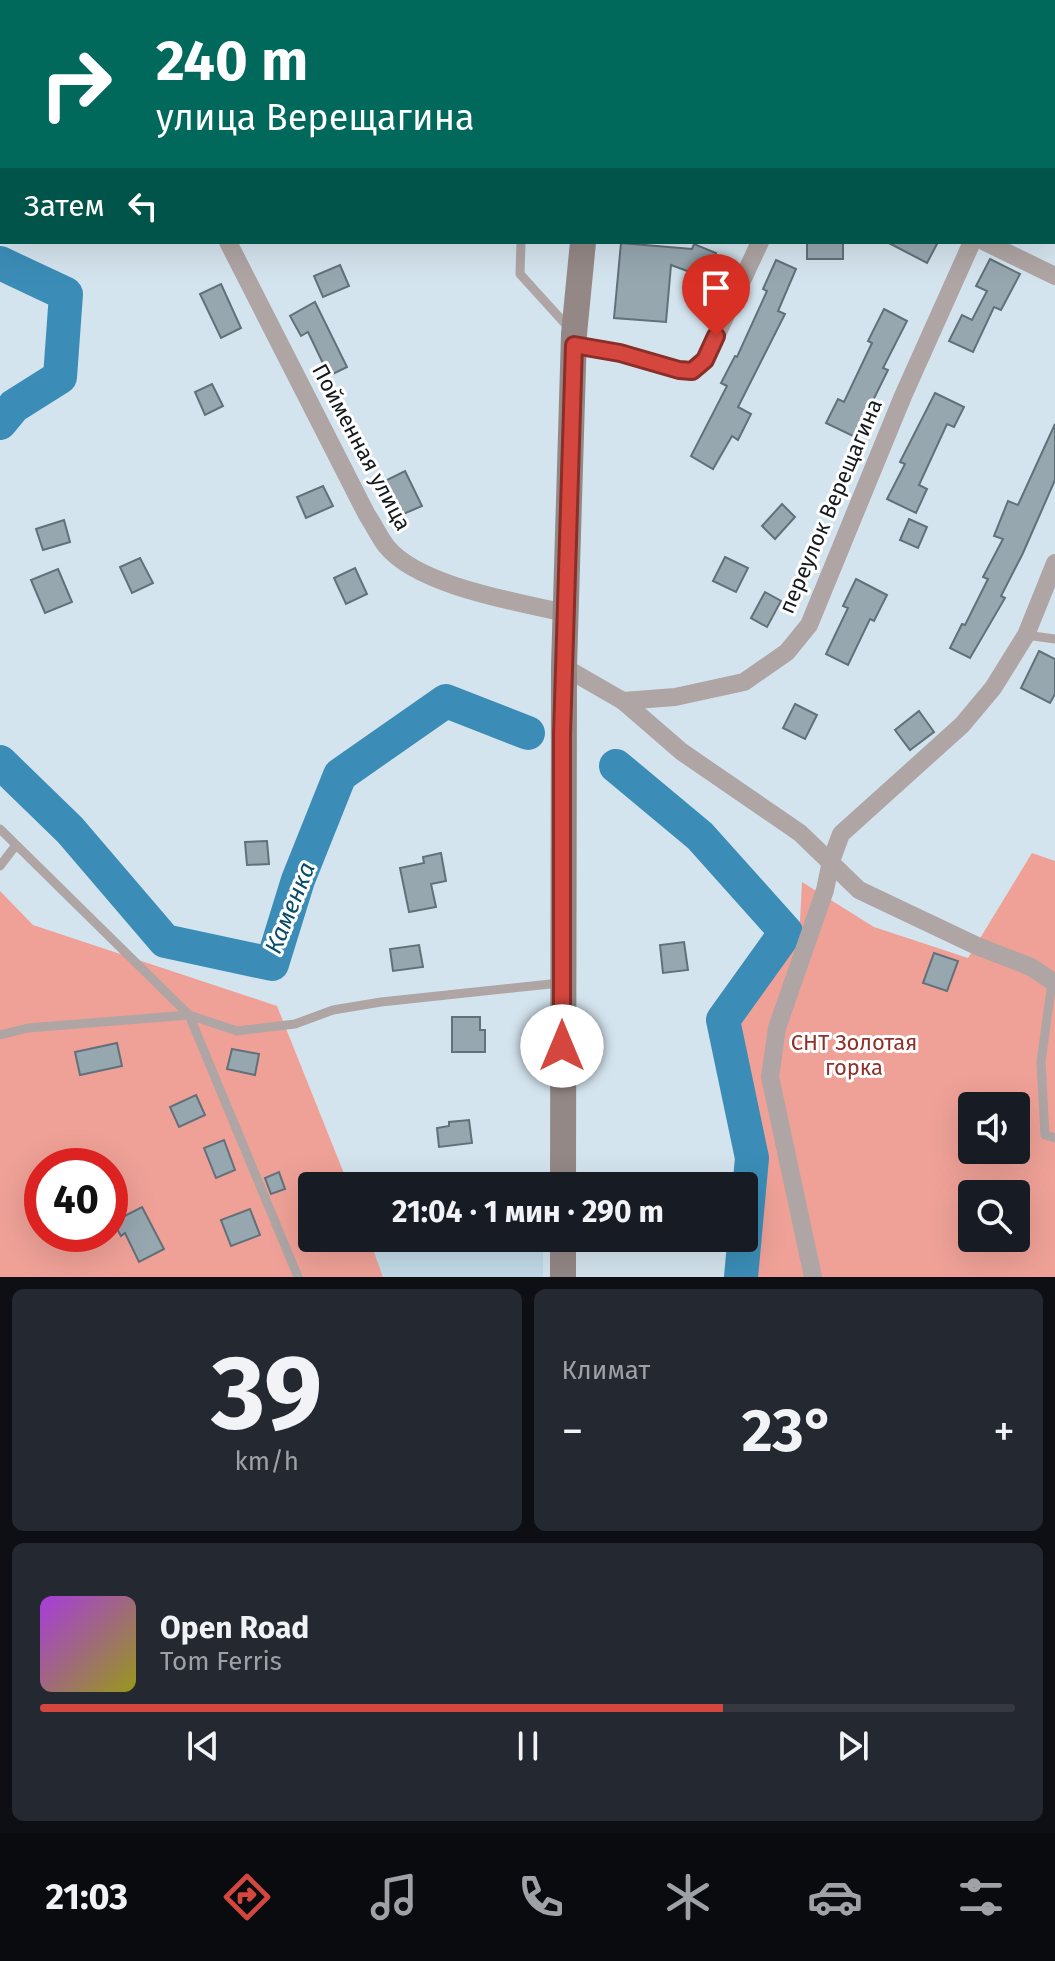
<!DOCTYPE html>
<html lang="ru">
<meta charset="utf-8">
<style>
:root{--surface:#171b24;--page:#242831;--text:#f1f3f6;--muted:#9ea1a6;--line:#363941;--accent:#d5473e}
body{margin:0;font-family:"Fira Sans",sans-serif;background:var(--page);color:var(--text);height:100vh;display:flex;flex-direction:column;font-size:30px;white-space:nowrap}
*{box-sizing:border-box;margin:0}
p{font-size:26px;color:var(--muted)}
.icon{flex:none;width:44px;height:44px;fill:none;stroke:currentColor;stroke-width:2;stroke-linecap:round;stroke-linejoin:round}
.map{position:relative;height:1277px;overflow:hidden}
.details{display:flex;flex-direction:column;gap:12px;padding:12px;background:#0d0f14;flex:1}
.details>*{flex:none}
.hud{position:absolute;left:0px;top:0px;width:1056px;height:244px;box-shadow:0 8px 32px #0002;background:#00695c;color:#fff;overflow:hidden}
.buttons{position:absolute;left:958px;top:1092px;display:grid;gap:16px}
.buttons a{display:grid;place-items:center;width:72px;height:72px;border-radius:8px;background:var(--surface);box-shadow:0 8px 32px #0002;font-size:40px}
.speed{position:absolute;left:24px;top:1148px;display:flex;gap:16px;font-size:40px;font-weight:700;text-align:center}
.speed>*{display:grid;place-content:center;width:104px;height:104px;border-radius:50%;background:var(--surface);box-shadow:0 8px 32px #0002;line-height:1}
.speed .limit{border:12px solid #d22;background:#fff;color:#111}
.pin{position:absolute;display:grid;place-items:center;width:68px;height:68px;color:#fff;margin:-82px -34px;border-radius:50% 50% 50% 0;rotate:-45deg;box-shadow:0 0 8px #0007}
.pin .icon{rotate:45deg}
.me{position:absolute;width:88px;margin:-44px;rotate:0deg;stroke-linejoin:round;filter:drop-shadow(0 0 6px #0008)}
.turn{display:flex;align-items:center;gap:28px;height:168px;padding:0 24px;font-size:36px}
.turn .icon{width:104px;height:104px;stroke-width:2.5}
.turn b{display:block;font-size:56px;line-height:68px}
.then{display:flex;align-items:center;height:76px;padding:0 24px;background:#0003;gap:16px;font-size:30px}
.big{font-size:60px;font-weight:700;line-height:1.1}
.details .tile{flex:1;display:flex;flex-direction:column;justify-content:center;gap:12px;min-width:0;padding:0 28px;border-radius:12px;background:var(--page)}
.details .dial{align-items:center;gap:0}
.dial b{font-size:104px;line-height:1}
.song{display:flex;align-items:center;gap:24px}
.cover{width:96px;height:96px;border-radius:12px;background:linear-gradient(135deg,hsl(280 70% 55%),hsl(60 70% 35%))}
.played{height:8px;border-radius:4px;background:linear-gradient(90deg,var(--accent) 70%,var(--line) 70%)}
.keys{display:flex;justify-content:space-around;direction:ltr}
.heat{display:flex;justify-content:space-between;align-items:center;font-size:44px;direction:ltr}
.details .tiles{flex:1;display:grid;gap:12px;grid-template-columns:1fr 1fr}
.tile:last-child{grid-column:span 2}
.trip{position:absolute;left:298px;top:1172px;width:460px;height:80px;border-radius:8px;background:var(--surface);box-shadow:0 8px 32px #0002;font-weight:700;line-height:80px;text-align:center}
.menu{display:flex;height:128px;justify-content:space-around;align-items:center;background:#090b0e;color:var(--muted)}
.menu .icon{width:56px;height:56px}
.menu .on{color:var(--accent)}
.menu b{font-size:36px;color:var(--text)}
.map>svg:first-child{display:block}
.built{fill:#c2dae8}
.green{fill:#efa197;fill-rule:evenodd}
.lines{fill:none;stroke-linecap:round;stroke-linejoin:round}
.river{stroke:#3b8db7;stroke-width:34}
.building{fill:#97a7b0;stroke:#617079;stroke-width:2}
.lane{stroke:#aea5a4;stroke-width:9}
.street{stroke:#aea5a4;stroke-width:18}
.secondary{stroke:#948886;stroke-width:26}
.route-casing{stroke:#8a2e28;stroke-width:20}
.route{stroke:#d5473e;stroke-width:14}
.labels{text-anchor:middle;stroke-width:6;stroke-linejoin:round;paint-order:stroke}
.street-label{font-size:22px;fill:#13191d;stroke:#fff}
.park-label{font-size:22px;fill:#903029;stroke:#fff}
.water-label{font-size:24px;font-style:italic;fill:#074c69;stroke:#fff}
</style>
<div class="map">
<svg width="1055" height="1277" viewBox="0 0 1055 1277">
<rect width="100%" height="100%" fill="#d4e4ee"/>
<polygon class="built" points="369,1238 543,1238 543,1277 383,1277"/>
<g class="green">
<path d="M 1032,853 L 1055,861 L 1055,1277 L 755,1277 L 721,1014 L 800,921 L 802,882 L 874,927 L 968,958 ZM 972,1106 L 1016,1106 L 1016,1150 L 972,1150 ZM 972,1194 L 1016,1194 L 1016,1238 L 972,1238 Z"/>
<path d="M 0,891 L 33,925 L 277,1006 L 349,1186 L 312,1186 L 312,1238 L 369,1238 L 383,1277 L 0,1277 ZM 42,1166 L 110,1166 L 110,1234 L 42,1234 Z"/>
</g>
<g class="lines">
<g class="river">
<polyline points="0,263 66,294 60,377 14,406 0,423"/>
<polyline points="0,762 70,830 165,941 272,964 298,880 340,775 446,701 528,733"/>
<polyline points="616,766 700,836 786,932 723,1020 752,1158 741,1277"/>
</g>
</g>
<g class="building">
<rect x="807" y="242" width="36" height="17"/>
<polygon points="887,242 938,242 927,263"/>
<polygon points="621,243 692,249 694,244 716,253 706,278 671,265 666,322 614,318"/>
<polygon points="990,259 1020,274 1001,310 994,307 973,352 949,341 962,315 972,320 987,291 976,286"/>
<polygon points="776,260 796,269 778,311 785,314 738,407 751,414 738,440 732,436 713,469 691,456 727,386 721,383 735,356 737,357 767,291 763,289"/>
<polygon points="340,265 349,286 323,297 314,276"/>
<polygon points="221,284 241,328 221,338 200,294"/>
<polygon points="315,302 347,367 329,376 308,332 301,336 290,316"/>
<polygon points="884,309 907,321 883,368 888,370 855,437 826,423 838,399 844,402 872,343 868,341"/>
<polygon points="212,384 223,406 205,415 195,392"/>
<polygon points="935,393 964,407 954,427 947,424 919,485 927,489 916,513 887,499 905,464 900,462"/>
<polygon points="1055,424 1055,480 1023,553 1001,596 1005,598 970,658 950,648 962,624 965,625 988,579 983,577 1003,539 994,536 1008,501 1018,505"/>
<polygon points="405,471 422,506 401,515 385,481"/>
<polygon points="323,486 333,506 306,518 297,497"/>
<polygon points="782,504 795,517 775,539 762,526"/>
<polygon points="909,519 927,527 918,548 900,540"/>
<polygon points="64,520 70,542 43,550 36,529"/>
<polygon points="725,557 748,568 736,592 713,581"/>
<polygon points="140,558 153,583 132,593 120,567"/>
<polygon points="355,568 367,594 346,604 334,578"/>
<polygon points="58,569 72,602 45,613 31,580"/>
<polygon points="856,579 887,595 874,621 870,619 848,665 826,654 848,608 843,606"/>
<polygon points="765,592 781,601 767,627 751,618"/>
<polygon points="1039,651 1055,659 1055,694 1050,703 1021,688"/>
<polygon points="795,704 817,715 805,739 783,728"/>
<polygon points="919,711 934,732 910,750 895,730"/>
<polygon points="267,841 269,864 247,865 245,842"/>
<polygon points="441,853 446,881 431,884 436,907 409,912 400,868 424,863 423,857"/>
<polygon points="684,942 688,970 663,973 660,945"/>
<polygon points="419,945 423,967 393,971 390,949"/>
<polygon points="934,953 958,961 947,991 923,983"/>
<polygon points="452,1017 480,1017 480,1030 485,1030 485,1052 452,1052"/>
<polygon points="117,1043 122,1066 80,1075 75,1052"/>
<polygon points="232,1049 259,1054 255,1075 227,1069"/>
<polygon points="196,1095 205,1115 179,1127 170,1107"/>
<polygon points="469,1120 472,1143 439,1147 437,1128 449,1126 449,1122"/>
<polygon points="224,1140 235,1170 216,1178 204,1148"/>
<polygon points="279,1172 285,1189 271,1194 265,1178"/>
<polygon points="142,1207 164,1249 139,1262 125,1233 121,1236 113,1222"/>
<polygon points="250,1209 260,1235 231,1246 221,1220"/>
</g>
<g class="lines">
<g class="lane">
<polyline points="521,242 520,274 569,328"/>
<polyline points="1026,635 1055,639"/>
<polyline points="0,829 189,1015 298,1277"/>
<polyline points="0,866 16,845"/>
<polyline points="1052,982 1041,1062 1045,1135 1055,1138"/>
<polyline points="0,1035 28,1028 189,1015 237,1031 295,1024 333,1010 381,1002 560,983"/>
</g>
<g class="street">
<polyline points="97,0 98,2"/>
<polyline points="866,2 867,0"/>
<path d="M 228,242 L 367,515 C 374,525 379,537 387,547 C 419,586 517,602 565,613"/>
<polyline points="985,242 1055,276"/>
<polyline points="574,345 620,353 679,370 692,371 705,360 760,242"/>
<polyline points="564,667 623,701 675,697 744,682 787,652 809,625 903,396 972,242"/>
<polyline points="623,701 682,752 800,833 859,890 977,946 1031,967 1055,983"/>
<polyline points="813,1277 770,1077 777,1028 825,890 831,861 841,834 962,725 993,688 1026,635 1055,563"/>
</g>
<g class="secondary">
<polyline points="627,2 627,0"/>
<polyline points="563,1186 564,667 574,334 583,242"/>
<polyline points="563,1238 563,1277"/>
</g>
</g>
<g class="lines">
<g class="route-casing">
<polyline id="route" points="562,1046 562,735 574,345 620,353 679,370 692,371 705,360 716,336"/>
</g>
<use href="#route" class="route"/>
</g>
<g class="labels">
<g class="street-label">
<text transform="translate(362 447) rotate(62)" y="8">Пойменная улица</text>
<text transform="translate(830 506) rotate(-67)" y="8">переулок Верещагина</text>
</g>
<g class="park-label">
<text x="854" y="1050">СНТ Золотая<tspan x="854" dy="25">горка</tspan></text>
</g>
<g class="water-label">
<text transform="translate(290 908) rotate(-68)" y="8">Каменка</text>
</g>
</g>
</svg>
<div class="buttons">
<a><svg class="icon" aria-label="sound" viewBox="0 0 24 24"><path d="M4 9h4l5-4v14l-5-4H4zM17 9q2 3 0 6"/></svg></a>
<a><svg class="icon" aria-label="search" viewBox="0 0 24 24"><circle cx="10" cy="10" r="6"/><path d="M15 15l6 6"/></svg></a>
</div>
<div class="speed"><div class="limit">40</div></div>
<div class="pin" style="left:716px;top:336px;background:#d93025"><svg class="icon" aria-label="arrive" viewBox="0 0 24 24"><path d="M6 21V4h12l-3 4 3 4H6"/></svg></div>
<svg class="me" style="left:562px;top:1046px" viewBox="-20 -20 40 40"><circle r="19" fill="#fff"/><path d="M0-13L10 11 0 6-10 11z" fill="#d5473e"/></svg>
<div class="trip">21:04 · 1 мин · 290 m</div>
<div class="hud">
<div class="turn"><svg class="icon" aria-label="right" viewBox="0 0 24 24"><path d="M7 20v-9h11M14 6l5 5-5 5"/></svg><div><b>240 m</b>улица Верещагина</div></div>
<div class="then">Затем<svg class="icon" aria-label="left" viewBox="0 0 24 24"><path d="M17 20v-9H6M10 6l-5 5 5 5"/></svg></div>
</div>
</div>
<section class="details">
<div class="tiles">
<div class="tile dial"><b>39</b><p>km/h</p></div>
<div class="tile"><p>Климат</p>
<div class="heat"><a>−</a><b class="big">23°</b><a>+</a></div>
</div>
<div class="tile">
<div class="song"><i class="cover"></i><div><b>Open Road</b><p>Tom Ferris</p></div></div>
<div class="played"></div>
<div class="keys"><svg class="icon" aria-label="previous" viewBox="0 0 24 24"><path d="M18 5L8 12l10 7zM5 5v14"/></svg><svg class="icon" aria-label="pause" viewBox="0 0 24 24"><path d="M8 5v14M16 5v14"/></svg><svg class="icon" aria-label="next" viewBox="0 0 24 24"><path d="M6 5l10 7-10 7zM19 5v14"/></svg></div>
</div>
</div>
</section>
<nav class="menu">
<b>21:03</b>
<svg class="icon on" aria-label="directions" viewBox="0 0 24 24"><path d="M12 3l9 9-9 9-9-9zM9 14v-3h6M13 9l2 2-2 2"/></svg>
<svg class="icon" aria-label="music" viewBox="0 0 24 24"><path d="M9 18V5l10-2v13"/><circle cx="6" cy="18" r="3"/><circle cx="16" cy="16" r="3"/></svg>
<svg class="icon" aria-label="phone" viewBox="0 0 24 24"><path d="M5 4h4l2 5-3 2q2 4 5 5l2-3 5 2v4C11 20 4 13 5 4z"/></svg>
<svg class="icon" aria-label="climate" viewBox="0 0 24 24"><path d="M12 3v18M4 7l16 10M4 17L20 7"/></svg>
<svg class="icon" aria-label="car" viewBox="0 0 24 24"><path d="M5 17H2v-5l4-1 3-4h7l3 4 3 1v5h-3M9 17h6M6 11h13"/><circle cx="7" cy="17" r="2"/><circle cx="17" cy="17" r="2"/></svg>
<svg class="icon" aria-label="filters" viewBox="0 0 24 24"><path d="M4 7h16M4 17h16"/><circle cx="9" cy="7" r="2"/><circle cx="15" cy="17" r="2"/></svg>
</nav>
